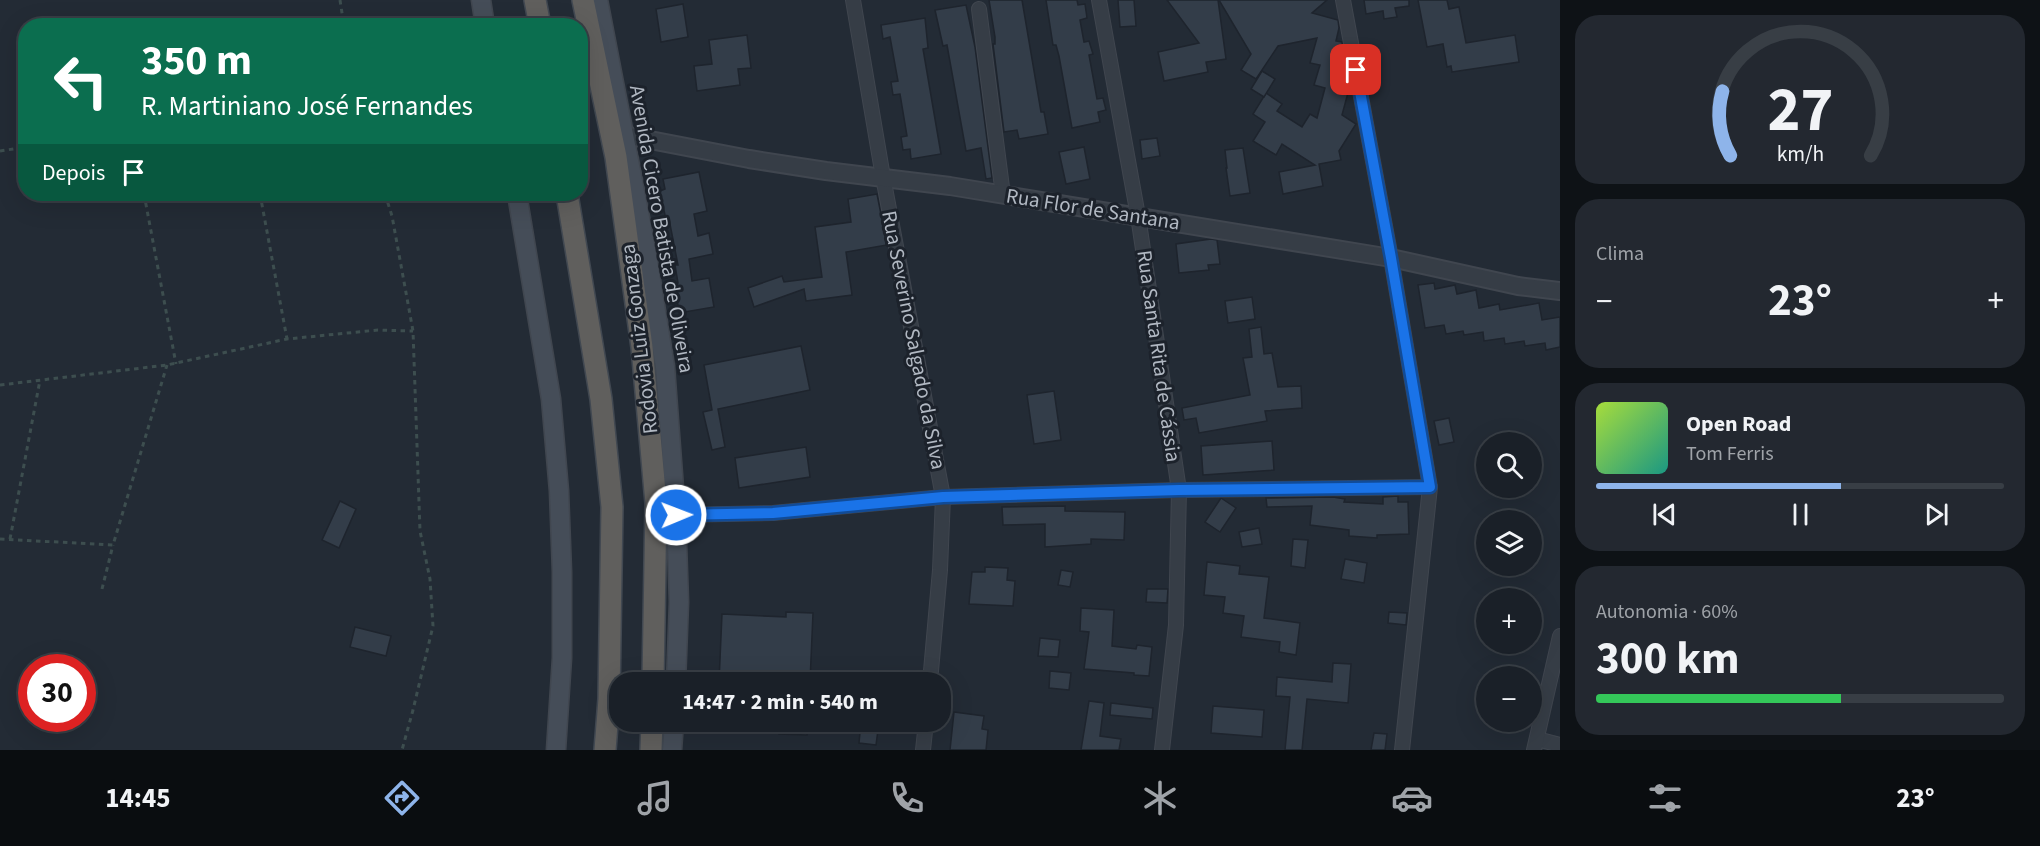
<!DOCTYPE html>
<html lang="pt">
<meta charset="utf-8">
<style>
:root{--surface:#1a2028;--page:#232830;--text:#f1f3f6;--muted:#9fa3a8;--line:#383e45;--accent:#8eb4ea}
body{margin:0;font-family:"Source Sans 3",sans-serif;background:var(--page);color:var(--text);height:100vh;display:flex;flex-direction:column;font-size:22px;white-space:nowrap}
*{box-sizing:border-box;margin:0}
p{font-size:20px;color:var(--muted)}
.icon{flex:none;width:33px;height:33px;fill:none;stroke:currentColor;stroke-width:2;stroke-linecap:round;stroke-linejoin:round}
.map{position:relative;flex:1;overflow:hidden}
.drawer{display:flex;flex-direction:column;gap:15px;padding:15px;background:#0e1216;width:480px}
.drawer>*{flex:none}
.guide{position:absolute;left:18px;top:18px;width:570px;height:183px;border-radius:24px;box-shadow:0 6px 24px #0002,0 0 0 2px var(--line);background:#0b6e4f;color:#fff;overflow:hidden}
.buttons{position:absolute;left:1476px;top:432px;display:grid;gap:12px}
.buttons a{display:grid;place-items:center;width:66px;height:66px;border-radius:50%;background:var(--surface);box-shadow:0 6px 24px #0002,0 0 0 2px var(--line);font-size:30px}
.speed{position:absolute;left:18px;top:654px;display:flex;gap:12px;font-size:30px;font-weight:700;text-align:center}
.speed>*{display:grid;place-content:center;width:78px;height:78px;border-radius:50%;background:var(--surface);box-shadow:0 6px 24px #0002,0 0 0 2px var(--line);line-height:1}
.speed .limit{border:9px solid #d22;background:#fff;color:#111}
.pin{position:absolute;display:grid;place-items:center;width:51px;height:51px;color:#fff;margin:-26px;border-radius:12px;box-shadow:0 3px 9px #0006}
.me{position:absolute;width:66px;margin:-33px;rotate:89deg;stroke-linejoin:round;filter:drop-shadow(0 0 4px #0008)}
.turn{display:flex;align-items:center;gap:21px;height:126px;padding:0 24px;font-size:27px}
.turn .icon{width:78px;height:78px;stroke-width:2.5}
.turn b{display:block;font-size:42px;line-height:51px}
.then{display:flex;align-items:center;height:57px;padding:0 24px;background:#0003;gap:12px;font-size:22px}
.big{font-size:45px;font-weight:700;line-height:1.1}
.drawer .card{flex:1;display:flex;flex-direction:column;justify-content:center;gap:9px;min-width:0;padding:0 21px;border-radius:24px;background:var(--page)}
.drawer .dial{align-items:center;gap:0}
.dial svg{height:156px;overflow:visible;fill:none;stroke:var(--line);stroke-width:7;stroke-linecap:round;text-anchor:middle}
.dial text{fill:var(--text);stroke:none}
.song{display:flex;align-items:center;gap:18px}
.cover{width:72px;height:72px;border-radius:9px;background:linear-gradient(135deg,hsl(80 70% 55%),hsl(170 70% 35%))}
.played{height:6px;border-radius:3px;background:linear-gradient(90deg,var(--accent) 60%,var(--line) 60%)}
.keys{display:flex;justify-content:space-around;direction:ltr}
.heat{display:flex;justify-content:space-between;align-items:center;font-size:33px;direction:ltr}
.charge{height:9px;border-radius:4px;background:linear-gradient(90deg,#34c759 60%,var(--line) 0)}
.trip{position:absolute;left:609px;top:672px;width:342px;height:60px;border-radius:24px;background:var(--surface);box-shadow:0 6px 24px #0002,0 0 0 2px var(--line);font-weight:700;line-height:60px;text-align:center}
.menu{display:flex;height:96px;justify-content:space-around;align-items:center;background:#0a0d10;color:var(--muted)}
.menu .icon{width:42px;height:42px}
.menu .on{color:var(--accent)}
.menu b{font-size:27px;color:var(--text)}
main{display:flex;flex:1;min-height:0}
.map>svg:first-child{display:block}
.building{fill:#333d49;stroke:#1e242d;stroke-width:1.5}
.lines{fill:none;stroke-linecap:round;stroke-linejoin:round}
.minor-casing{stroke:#40464f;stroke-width:16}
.tertiary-casing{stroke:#40464f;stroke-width:20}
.secondary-casing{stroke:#40464f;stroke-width:21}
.trunk-casing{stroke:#414851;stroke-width:24}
.path{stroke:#3d4e4f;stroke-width:3;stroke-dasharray:4.5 4.5;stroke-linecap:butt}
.minor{stroke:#363d46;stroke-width:14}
.tertiary{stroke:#363d46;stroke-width:16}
.secondary{stroke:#454d58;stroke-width:18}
.trunk{stroke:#605f5d;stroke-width:21}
.route-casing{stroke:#114b97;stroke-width:15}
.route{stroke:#1a73e8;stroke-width:10}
.labels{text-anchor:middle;stroke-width:6;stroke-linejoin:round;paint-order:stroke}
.street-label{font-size:21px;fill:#b1b8c2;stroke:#1c222b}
</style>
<main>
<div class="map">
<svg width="1560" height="750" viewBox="0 0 1560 750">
<rect width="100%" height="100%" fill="#232b35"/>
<g class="building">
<polygon points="989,0 1022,0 1041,112 1044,112 1048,134 1019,139 1017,130 1004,132 993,44 995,44 995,37"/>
<polygon points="1046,0 1077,0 1078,5 1085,4 1087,18 1080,20 1084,42 1089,41 1093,54 1089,55 1097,99 1103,98 1106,110 1098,112 1100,122 1072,128 1059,56 1056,45 1053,45"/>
<polygon points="1118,0 1134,0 1136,26 1120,27"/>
<polygon points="1167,0 1218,0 1226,59 1206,62 1208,72 1164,81 1158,52 1199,43"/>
<polygon points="1219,0 1327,0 1312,13 1338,20 1339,28 1336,41 1342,42 1343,52 1340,64 1344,65 1338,86 1349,89 1342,115 1356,124 1339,151 1341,160 1319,164 1323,186 1283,194 1279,172 1315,165 1282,144 1276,155 1253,141 1265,122 1253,114 1266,93 1282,104 1277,111 1302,127 1310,114 1317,118 1325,88 1314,85 1320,65 1310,63 1317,38 1278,46 1256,79 1241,70 1251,54"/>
<polygon points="1364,0 1409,0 1409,6 1395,8 1397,17 1384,19 1383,11 1366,14"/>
<polygon points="1418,0 1447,0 1449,9 1459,7 1466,43 1515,35 1519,62 1452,72 1451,66 1447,67 1443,44 1427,47"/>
<polygon points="683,4 688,37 661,42 656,9"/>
<polygon points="966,5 975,47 992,178 986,179 981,148 966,151 947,45 943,46 935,10"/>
<polygon points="925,18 928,48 923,49 941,154 911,159 910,149 903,150 901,137 907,136 900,94 893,95 891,82 898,81 890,37 883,39 881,25"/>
<polygon points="747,35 751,68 738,69 740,85 697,91 694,66 712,64 709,40"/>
<polygon points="1262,71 1275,79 1264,97 1251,89"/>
<polygon points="1157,138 1160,156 1142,159 1140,140"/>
<polygon points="1084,147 1090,179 1066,184 1059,152"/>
<polygon points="1243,148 1250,193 1230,196 1226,168 1227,168 1225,150"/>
<polygon points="699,172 707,211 694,214 698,236 709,233 713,254 689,259 692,281 709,278 714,307 679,313 675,284 678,283 675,265 678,265 669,219 666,220 660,191 665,189 663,179"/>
<polygon points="877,194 887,245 846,252 852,295 806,301 804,289 754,307 748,288 782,276 784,282 822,277 815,227 851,222 848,199"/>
<polygon points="1211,239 1217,240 1220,264 1208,265 1209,270 1179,273 1176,244"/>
<polygon points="1434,283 1435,289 1455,285 1457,294 1476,290 1479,308 1499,304 1500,310 1539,303 1542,320 1560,317 1560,347 1546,350 1545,343 1525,346 1524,341 1505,344 1504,338 1484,341 1483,332 1464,335 1463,331 1446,334 1444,325 1425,328 1418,285"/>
<polygon points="1252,297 1255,319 1228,323 1225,301"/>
<polygon points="1261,327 1264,354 1272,353 1278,387 1301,386 1302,408 1265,411 1267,421 1199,433 1196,418 1184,420 1182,408 1250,395 1243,358 1252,357 1249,329"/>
<polygon points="801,346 810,390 718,409 725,447 712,450 703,412 712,410 704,365"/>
<polygon points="1054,391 1061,440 1034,444 1027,395"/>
<polygon points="1449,418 1454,442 1439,445 1434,421"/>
<polygon points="1272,441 1274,470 1203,475 1201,446"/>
<polygon points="806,447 810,477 739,488 735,458"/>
<polygon points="1398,496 1398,502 1408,502 1409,534 1377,535 1377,538 1349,536 1349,530 1310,525 1312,506 1267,507 1266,498 1333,497 1345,499 1344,502 1383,504 1383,497"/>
<polygon points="1221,498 1236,508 1220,532 1205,522"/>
<polygon points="340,501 356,509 339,548 322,540"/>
<polygon points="1065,506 1065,511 1125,512 1124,540 1091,539 1091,544 1045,547 1045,524 1003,525 1002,507"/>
<polygon points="1259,528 1262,544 1242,547 1239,532"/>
<polygon points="1293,539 1308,540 1305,568 1291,566"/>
<polygon points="1345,559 1367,563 1364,583 1341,579"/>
<polygon points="1207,562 1240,566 1239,574 1269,577 1264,618 1300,623 1296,655 1279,652 1280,642 1241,637 1244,616 1223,613 1225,597 1204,595"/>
<polygon points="985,567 1008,568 1007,580 1015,581 1013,606 969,604 972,572 985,572"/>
<polygon points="1061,570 1073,572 1070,587 1058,585"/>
<polygon points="1147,589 1168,589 1167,603 1146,602"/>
<polygon points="1081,608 1114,610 1112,646 1136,649 1137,645 1152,647 1149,676 1134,675 1134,673 1084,669 1089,632 1080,631"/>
<polygon points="786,612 813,613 810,682 719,682 722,614 786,617"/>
<polygon points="1389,612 1407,613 1406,625 1388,623"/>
<polygon points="355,627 391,636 386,656 350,647"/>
<polygon points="1040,638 1060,640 1058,657 1038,656"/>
<polygon points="1333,663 1351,664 1348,703 1307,699 1302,750 1285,750 1290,697 1276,696 1277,677 1332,682"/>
<polygon points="1050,671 1071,673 1069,690 1049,688"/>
<polygon points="1089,701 1104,703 1100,736 1121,739 1119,750 1081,750"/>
<polygon points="1111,703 1153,708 1152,719 1110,715"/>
<polygon points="1213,706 1264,710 1262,737 1211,733"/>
<polygon points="954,712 984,716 982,729 988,730 986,750 950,750"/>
<polygon points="780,722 808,722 807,735 779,734"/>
<polygon points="861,722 879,722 876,745 859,743"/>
<polygon points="1374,733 1387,734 1385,750 1371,750"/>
</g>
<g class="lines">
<g class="minor-casing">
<g id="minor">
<polyline points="853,0 883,177 943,497 940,570 930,682"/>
<polyline points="1099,0 1138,216 1179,490 1176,625 1162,750"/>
<polyline points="1343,0 1391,258 1430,487 1402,750"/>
<polyline points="979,9 1003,195"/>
<polyline points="676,515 773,513 943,497 1179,490 1430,487"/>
<polyline points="1537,739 1560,745"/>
<polyline points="923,750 926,722"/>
<polyline points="1534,750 1560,636"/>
</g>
</g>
<g class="tertiary-casing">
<polyline id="tertiary" points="624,135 749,159 826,171 950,186 1391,258 1518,286 1560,291"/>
</g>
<g class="secondary-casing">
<g id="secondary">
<polyline points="481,0 485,26"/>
<polyline points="598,0 646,249 665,367 676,515 679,602 676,682"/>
<polyline points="517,194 551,399 559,491 562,572 562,658 556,750"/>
<polyline points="672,750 674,722"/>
</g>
</g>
<g class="trunk-casing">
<g id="trunk">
<polyline points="535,0 540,26"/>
<polyline points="583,0 616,157 642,347 656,503 653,682"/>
<polyline points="567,194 601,399 612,507 609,699 605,750"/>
<polyline points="651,750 652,722"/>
</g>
</g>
<g class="path">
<polyline points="340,0 344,26"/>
<polyline points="0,151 26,147"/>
<polyline points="144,194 176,364"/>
<polyline points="260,194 287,339"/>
<polyline points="385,194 392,216 413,331 420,531 430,579 433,626 413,710 402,750"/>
<polyline points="0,385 167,365 287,339 378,330 413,331"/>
<polyline points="0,539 113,545 167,365"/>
<polyline points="10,539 40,380"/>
<polyline points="102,589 113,545"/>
</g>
<use href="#minor" class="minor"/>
<use href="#tertiary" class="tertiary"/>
<use href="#secondary" class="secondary"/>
<use href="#trunk" class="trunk"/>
</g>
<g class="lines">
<g class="route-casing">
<polyline id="route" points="676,515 773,513 943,497 1179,490 1430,487 1391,258 1356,70"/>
</g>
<use href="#route" class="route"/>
</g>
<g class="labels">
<g class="street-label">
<text transform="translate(1093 209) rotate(9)" y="7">Rua Flor de Santana</text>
<text transform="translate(662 229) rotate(80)" y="7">Avenida Cicero Batista de Oliveira</text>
<text transform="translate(639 339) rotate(-97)" y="7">Rodovia Luiz Gonzaga</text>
<text transform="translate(914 340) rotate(79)" y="7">Rua Severino Salgado da Silva</text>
<text transform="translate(1159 356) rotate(82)" y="7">Rua Santa Rita de Cássia</text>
</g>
</g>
</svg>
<div class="buttons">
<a><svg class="icon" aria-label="search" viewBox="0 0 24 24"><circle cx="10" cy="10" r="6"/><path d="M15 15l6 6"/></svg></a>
<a><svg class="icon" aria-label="layers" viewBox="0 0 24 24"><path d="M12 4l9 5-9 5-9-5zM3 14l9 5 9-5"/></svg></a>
<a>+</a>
<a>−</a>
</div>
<div class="speed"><div class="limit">30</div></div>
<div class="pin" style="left:1356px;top:70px;background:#d93025"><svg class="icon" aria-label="arrive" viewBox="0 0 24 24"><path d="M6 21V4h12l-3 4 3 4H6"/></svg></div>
<svg class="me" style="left:676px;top:515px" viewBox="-20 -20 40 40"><circle r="17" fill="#1a73e8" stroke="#fff" stroke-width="3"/><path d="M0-11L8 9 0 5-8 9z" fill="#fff"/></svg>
<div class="trip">14:47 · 2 min · 540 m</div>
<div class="guide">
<div class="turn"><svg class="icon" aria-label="left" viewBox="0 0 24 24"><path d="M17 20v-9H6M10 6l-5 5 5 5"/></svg><div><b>350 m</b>R. Martiniano José Fernandes</div></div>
<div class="then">Depois<svg class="icon" aria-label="arrive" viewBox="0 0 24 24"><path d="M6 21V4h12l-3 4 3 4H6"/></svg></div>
</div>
</div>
<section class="drawer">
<div class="card dial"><svg viewBox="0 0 100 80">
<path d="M14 69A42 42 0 1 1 86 69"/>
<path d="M14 69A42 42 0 0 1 10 36" stroke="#8eb4ea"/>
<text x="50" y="56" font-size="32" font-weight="700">27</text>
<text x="50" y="72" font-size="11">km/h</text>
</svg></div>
<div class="card"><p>Clima</p>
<div class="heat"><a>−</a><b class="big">23°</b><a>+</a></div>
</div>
<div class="card">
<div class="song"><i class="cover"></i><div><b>Open Road</b><p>Tom Ferris</p></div></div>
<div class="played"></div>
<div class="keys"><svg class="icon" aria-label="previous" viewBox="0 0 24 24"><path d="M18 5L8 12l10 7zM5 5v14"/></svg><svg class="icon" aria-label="pause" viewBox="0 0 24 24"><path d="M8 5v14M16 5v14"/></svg><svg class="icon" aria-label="next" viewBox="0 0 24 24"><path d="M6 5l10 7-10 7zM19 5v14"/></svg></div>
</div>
<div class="card"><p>Autonomia · 60%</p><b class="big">300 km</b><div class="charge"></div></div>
</section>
</main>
<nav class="menu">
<b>14:45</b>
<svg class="icon on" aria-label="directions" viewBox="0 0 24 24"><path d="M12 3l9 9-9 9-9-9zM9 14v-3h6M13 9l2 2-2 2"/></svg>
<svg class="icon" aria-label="music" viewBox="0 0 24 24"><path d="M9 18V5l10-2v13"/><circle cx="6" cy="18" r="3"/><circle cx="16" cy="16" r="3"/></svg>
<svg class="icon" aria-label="phone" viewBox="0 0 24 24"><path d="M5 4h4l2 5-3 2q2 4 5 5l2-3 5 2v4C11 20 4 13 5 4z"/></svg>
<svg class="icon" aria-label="climate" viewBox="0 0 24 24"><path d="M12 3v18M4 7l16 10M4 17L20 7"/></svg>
<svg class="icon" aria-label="car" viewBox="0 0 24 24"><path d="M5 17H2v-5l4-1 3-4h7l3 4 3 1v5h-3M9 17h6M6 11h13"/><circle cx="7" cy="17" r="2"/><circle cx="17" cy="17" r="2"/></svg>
<svg class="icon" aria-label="filters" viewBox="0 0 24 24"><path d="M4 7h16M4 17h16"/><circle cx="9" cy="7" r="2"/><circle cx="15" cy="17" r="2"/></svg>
<b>23°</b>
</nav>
